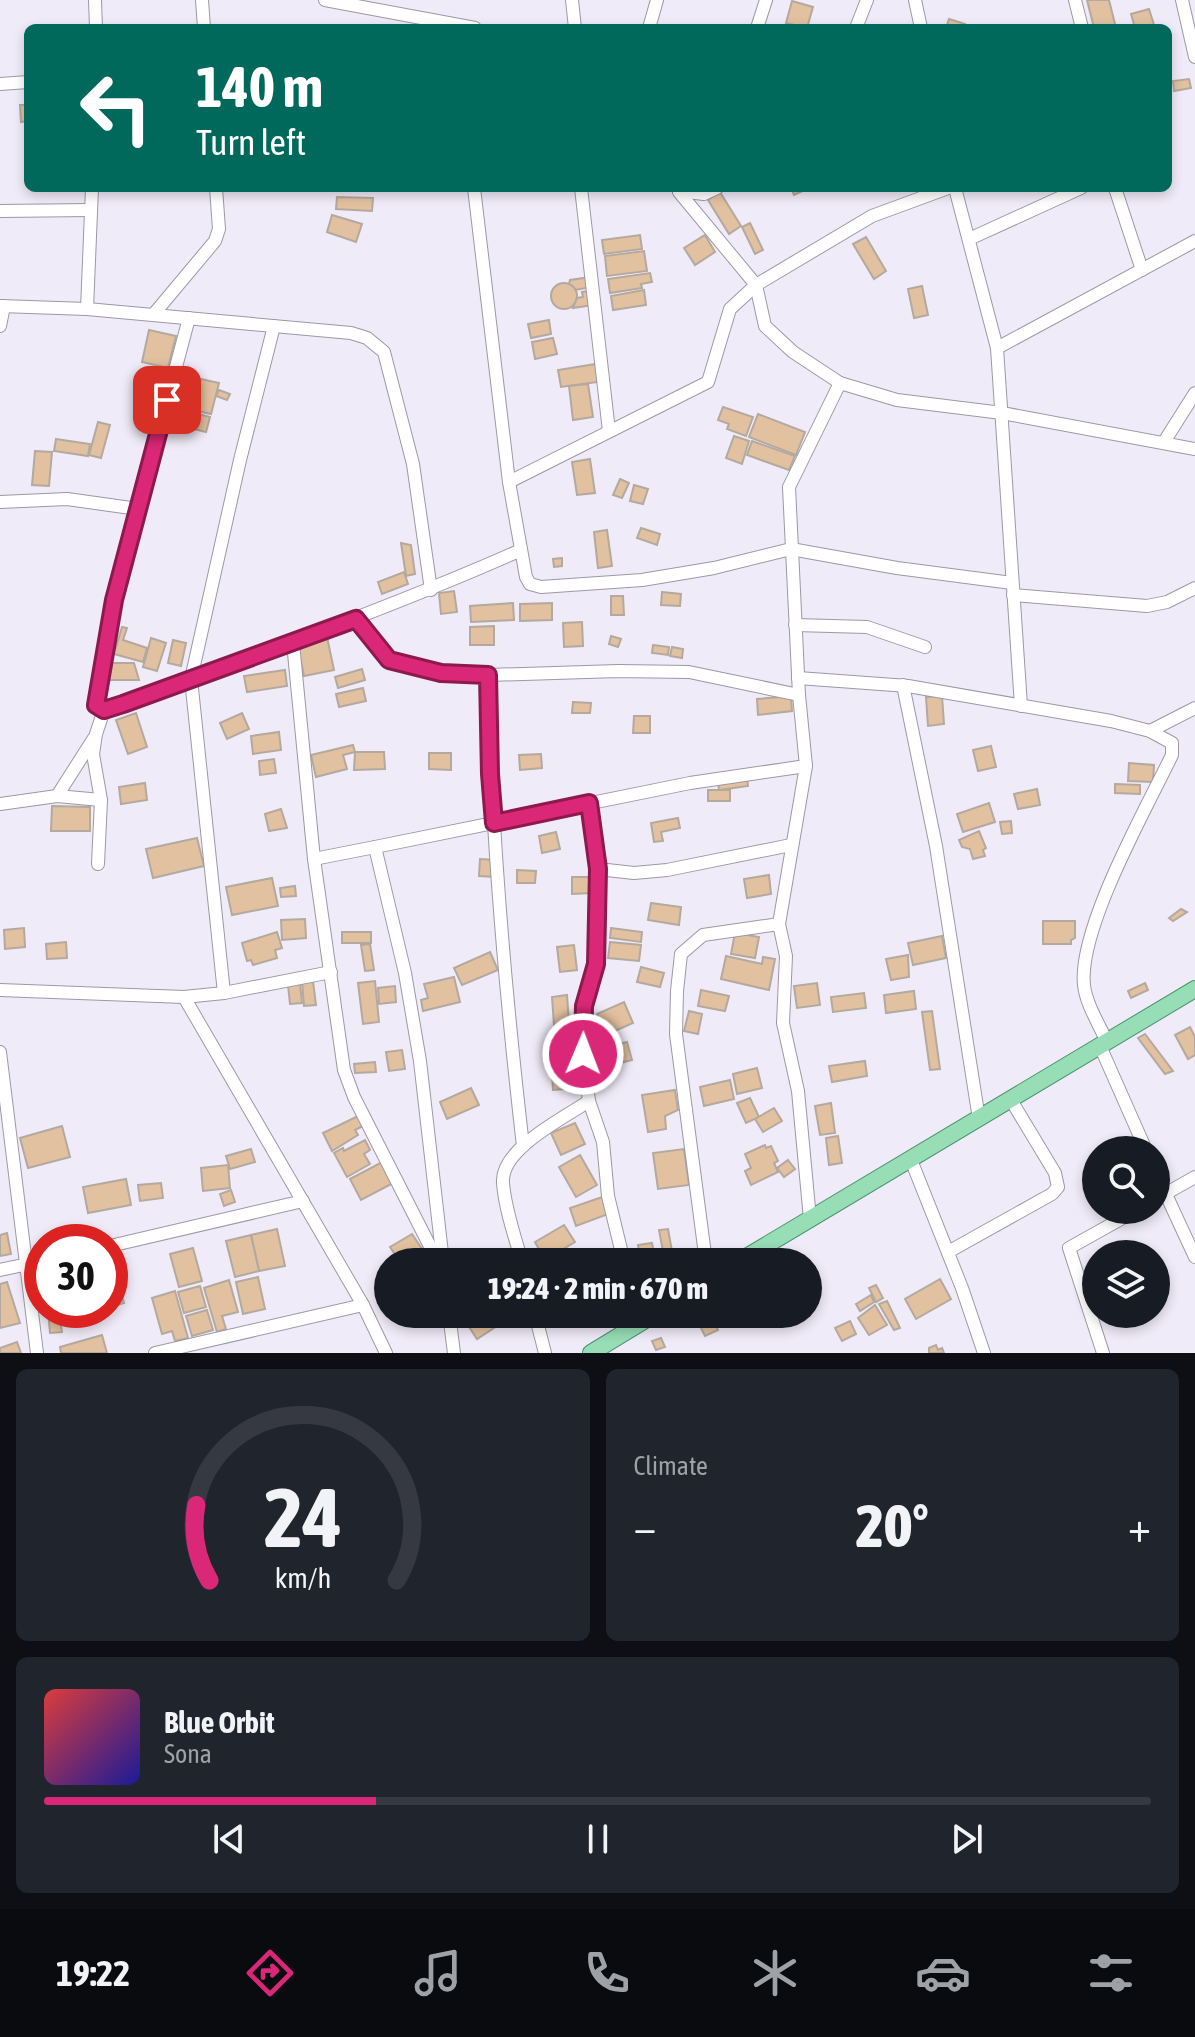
<!DOCTYPE html>
<meta charset="utf-8">
<style>
:root{--surface:#171b24;--page:#20242c;--text:#f1f3f6;--muted:#9ea1a6;--line:#363941;--accent:#db2777}
body{margin:0;font-family:"Asap Condensed",sans-serif;background:var(--page);color:var(--text);height:100vh;display:flex;flex-direction:column;font-size:30px;white-space:nowrap}
*{box-sizing:border-box;margin:0}
p{font-size:26px;color:var(--muted)}
.icon{flex:none;width:44px;height:44px;fill:none;stroke:currentColor;stroke-width:2;stroke-linecap:round;stroke-linejoin:round}
.map{position:relative;height:1353px;overflow:hidden}
.drawer{display:flex;flex-direction:column;gap:16px;padding:16px;background:#0d0f14;flex:1}
.drawer>*{flex:none}
.banner{position:absolute;left:24px;top:24px;width:1148px;height:168px;border-radius:12px;box-shadow:0 4px 12px #0003;background:#00695c;color:#fff;overflow:hidden}
.controls{position:absolute;left:1082px;top:1136px;display:grid;gap:16px}
.controls a{display:grid;place-items:center;width:88px;height:88px;border-radius:50%;background:var(--surface);box-shadow:0 4px 12px #0003;font-size:40px}
.speed{position:absolute;left:24px;top:1224px;display:flex;gap:16px;font-size:40px;font-weight:700;text-align:center}
.speed>*{display:grid;place-content:center;width:104px;height:104px;border-radius:50%;background:var(--surface);box-shadow:0 4px 12px #0003;line-height:1}
.speed .limit{border:12px solid #d22;background:#fff;color:#111}
.pin{position:absolute;display:grid;place-items:center;width:68px;height:68px;color:#fff;margin:-34px;border-radius:16px;box-shadow:0 4px 12px #0006}
.me{position:absolute;width:88px;margin:-44px;rotate:1deg;stroke-linejoin:round;filter:drop-shadow(0 0 6px #0008)}
.turn{display:flex;align-items:center;gap:28px;height:168px;padding:0 40px;font-size:36px}
.turn .icon{width:104px;height:104px;stroke-width:2.5}
.turn b{display:block;font-size:56px;line-height:68px}
.big{font-size:60px;font-weight:800;line-height:1.1}
.drawer .tile{flex:1;display:flex;flex-direction:column;justify-content:center;gap:12px;min-width:0;padding:0 28px;border-radius:12px;background:var(--page)}
.drawer .dial{align-items:center;gap:0}
.dial svg{height:208px;overflow:visible;fill:none;stroke:var(--line);stroke-width:7;stroke-linecap:round;text-anchor:middle}
.dial text{fill:var(--text);stroke:none}
.song{display:flex;align-items:center;gap:24px}
.cover{width:96px;height:96px;border-radius:12px;background:linear-gradient(135deg,hsl(0 70% 55%),hsl(240 70% 35%))}
.played{height:8px;border-radius:4px;background:linear-gradient(90deg,var(--accent) 30%,var(--line) 30%)}
.keys{display:flex;justify-content:space-around;direction:ltr}
.heat{display:flex;justify-content:space-between;align-items:center;font-size:44px;direction:ltr}
.drawer .tiles{flex:1;display:grid;gap:16px;grid-template-columns:1fr 1fr}
.tile:last-child{grid-column:span 2}
.trip{position:absolute;left:374px;top:1248px;width:448px;height:80px;border-radius:40px;background:var(--surface);box-shadow:0 4px 12px #0003;font-weight:800;line-height:80px;text-align:center}
.menu{display:flex;height:128px;justify-content:space-around;align-items:center;background:#090b0e;color:var(--muted)}
.menu .icon{width:56px;height:56px}
.menu .current{color:var(--accent)}
.menu b{font-size:36px;color:var(--text)}
.map>svg:first-child{display:block}
.building{fill:#e2c1a0;stroke:#b3a99e;stroke-width:2}
.lines{fill:none;stroke-linecap:round;stroke-linejoin:round}
.minor-casing{stroke:#9d98a4;stroke-width:14}
.major-casing{stroke:#49946c;stroke-width:18}
.minor{stroke:#fff;stroke-width:12}
.major{stroke:#97ddb6;stroke-width:16}
.route-casing{stroke:#8e194d;stroke-width:20}
.route{stroke:#db2777;stroke-width:14}
</style>
<div class="map">
<svg width="1195" height="1353" viewBox="0 0 1195 1353">
<rect width="100%" height="100%" fill="#f0ebf8"/>
<g class="building">
<polygon points="1087,0 1109,0 1116,28 1094,28"/>
<polygon points="792,1 813,7 807,28 786,23"/>
<polygon points="1149,9 1155,28 1135,28 1131,14"/>
<polygon points="949,19 965,24 964,28 946,28"/>
<polygon points="1189,79 1191,88 1174,91 1173,81"/>
<polygon points="20,105 28,105 28,121 21,122"/>
<polygon points="791,188 809,188 794,195"/>
<polygon points="720,192 741,226 729,234 708,200"/>
<polygon points="337,197 373,198 372,211 336,209"/>
<polygon points="332,215 362,224 356,242 327,232"/>
<polygon points="750,223 763,250 755,254 742,227"/>
<polygon points="640,235 642,249 604,254 602,240"/>
<polygon points="705,235 715,252 695,265 684,248"/>
<polygon points="866,237 886,271 874,279 853,244"/>
<polygon points="644,251 647,271 607,276 605,256"/>
<polygon points="650,273 652,282 641,284 642,288 610,293 608,279"/>
<polygon points="591,277 592,287 575,290 569,284 570,280"/>
<circle cx="564" cy="296" r="13"/>
<polygon points="922,286 928,315 914,318 908,289"/>
<polygon points="592,290 594,305 573,308 577,298 583,297 582,292"/>
<polygon points="644,290 646,305 613,310 611,296"/>
<polygon points="549,320 551,334 531,338 528,324"/>
<polygon points="149,330 176,336 168,368 142,362"/>
<polygon points="553,338 557,354 535,359 532,342"/>
<polygon points="602,363 605,381 561,387 558,370"/>
<polygon points="201,379 219,383 211,414 193,410"/>
<polygon points="588,384 593,417 573,420 569,386"/>
<polygon points="219,390 230,394 227,400 216,396"/>
<polygon points="723,407 753,417 746,436 727,429 729,424 718,420"/>
<polygon points="174,408 210,417 206,432 170,423"/>
<polygon points="758,414 805,432 796,455 749,437"/>
<polygon points="98,422 110,425 101,458 89,455"/>
<polygon points="734,436 749,441 742,464 726,458"/>
<polygon points="56,439 90,444 88,456 54,451"/>
<polygon points="752,441 795,456 789,470 747,455"/>
<polygon points="35,451 52,452 49,486 32,485"/>
<polygon points="590,459 595,493 577,495 572,462"/>
<polygon points="620,479 629,483 622,498 613,495"/>
<polygon points="634,485 648,489 643,504 630,501"/>
<polygon points="641,528 660,534 657,545 637,538"/>
<polygon points="607,530 612,566 598,568 594,532"/>
<polygon points="401,543 411,545 415,574 406,576"/>
<polygon points="562,558 562,566 554,567 553,559"/>
<polygon points="404,572 408,584 382,594 378,582"/>
<polygon points="454,591 457,612 441,614 439,593"/>
<polygon points="662,592 681,594 680,606 661,605"/>
<polygon points="611,596 623,596 624,615 611,615"/>
<polygon points="513,603 514,620 471,622 470,606"/>
<polygon points="552,603 552,620 520,621 520,604"/>
<polygon points="582,622 583,646 564,647 563,623"/>
<polygon points="494,626 494,645 470,645 470,627"/>
<polygon points="122,627 127,628 123,640 147,648 143,662 114,654"/>
<polygon points="611,636 621,639 618,647 609,644"/>
<polygon points="327,637 334,670 304,676 297,643"/>
<polygon points="151,638 166,643 157,671 143,667"/>
<polygon points="173,640 186,643 181,666 168,663"/>
<polygon points="653,645 669,647 668,655 652,653"/>
<polygon points="672,647 683,649 682,658 670,656"/>
<polygon points="109,663 134,663 139,680 109,680"/>
<polygon points="362,669 365,680 338,688 335,677"/>
<polygon points="285,670 287,686 247,692 244,676"/>
<polygon points="363,688 366,701 339,707 336,694"/>
<polygon points="791,696 792,711 758,715 757,699"/>
<polygon points="942,696 944,724 928,726 926,697"/>
<polygon points="573,702 591,703 590,713 572,713"/>
<polygon points="136,713 147,747 128,754 116,720"/>
<polygon points="242,713 249,729 227,739 220,723"/>
<polygon points="634,716 650,716 650,733 633,733"/>
<polygon points="279,732 281,750 253,754 251,736"/>
<polygon points="353,745 355,752 343,755 347,769 316,777 311,755"/>
<polygon points="991,746 996,767 978,771 973,750"/>
<polygon points="355,752 384,752 385,769 354,770"/>
<polygon points="429,753 451,753 451,770 429,769"/>
<polygon points="541,754 542,768 520,770 519,755"/>
<polygon points="274,759 276,773 260,775 259,761"/>
<polygon points="1129,763 1154,765 1153,782 1128,781"/>
<polygon points="747,778 748,786 719,790 718,782"/>
<polygon points="145,783 147,800 121,804 119,787"/>
<polygon points="1115,784 1140,785 1140,794 1115,793"/>
<polygon points="1037,789 1040,805 1018,809 1014,794"/>
<rect x="708" y="790" width="22" height="11"/>
<polygon points="989,803 995,822 963,832 957,814"/>
<polygon points="52,806 90,807 90,831 51,831"/>
<polygon points="281,809 287,828 269,831 265,814"/>
<polygon points="678,818 680,828 661,832 663,841 654,842 651,823"/>
<polygon points="1011,821 1012,833 1002,834 1000,822"/>
<polygon points="979,831 986,848 983,850 985,856 973,859 970,849 962,847 959,840"/>
<polygon points="556,832 560,849 542,853 539,836"/>
<polygon points="197,838 204,866 153,878 146,849"/>
<polygon points="480,859 496,860 495,877 479,876"/>
<polygon points="517,870 536,871 535,883 517,883"/>
<polygon points="769,875 771,894 747,898 744,879"/>
<polygon points="572,877 592,877 592,893 572,894"/>
<polygon points="272,878 278,906 232,915 226,887"/>
<polygon points="295,886 296,896 281,897 280,888"/>
<polygon points="651,903 681,907 679,925 648,920"/>
<polygon points="1181,909 1187,912 1173,921 1169,918"/>
<polygon points="305,919 306,938 282,940 281,920"/>
<polygon points="1043,921 1075,921 1075,938 1071,940 1071,944 1043,944"/>
<polygon points="24,928 25,947 5,949 4,930"/>
<polygon points="611,928 642,932 641,942 610,938"/>
<polygon points="277,932 282,948 275,950 277,958 253,965 251,960 247,961 242,943"/>
<rect x="342" y="932" width="29" height="11"/>
<polygon points="735,933 759,937 755,958 731,954"/>
<polygon points="942,936 946,958 913,965 908,943"/>
<polygon points="66,942 67,958 47,959 46,944"/>
<polygon points="610,942 641,945 639,961 608,958"/>
<polygon points="370,944 374,970 365,971 361,945"/>
<polygon points="574,945 577,970 560,972 557,947"/>
<polygon points="490,952 498,970 462,985 454,968"/>
<polygon points="908,955 909,977 891,980 886,959"/>
<polygon points="726,956 762,964 763,957 775,959 769,990 721,979"/>
<polygon points="641,967 664,973 660,987 637,982"/>
<polygon points="454,977 460,1002 423,1011 421,1000 428,998 424,984"/>
<polygon points="313,981 316,1005 304,1006 302,982"/>
<polygon points="375,981 379,1022 363,1024 358,983"/>
<polygon points="817,983 820,1005 797,1008 794,986"/>
<polygon points="1145,983 1148,990 1131,998 1128,991"/>
<polygon points="300,984 302,1003 290,1004 288,985"/>
<polygon points="395,986 396,1002 379,1004 378,988"/>
<polygon points="701,990 729,996 725,1011 698,1006"/>
<polygon points="914,991 916,1009 886,1013 884,995"/>
<polygon points="864,993 866,1008 833,1012 831,997"/>
<polygon points="567,995 569,1023 554,1025 552,997"/>
<polygon points="624,1002 633,1023 606,1035 597,1014"/>
<polygon points="689,1011 702,1014 698,1034 684,1031"/>
<polygon points="932,1011 940,1069 930,1070 922,1012"/>
<polygon points="1190,1027 1195,1037 1195,1055 1188,1059 1175,1035"/>
<polygon points="1145,1034 1173,1071 1165,1074 1138,1038"/>
<polygon points="627,1042 632,1060 616,1064 611,1046"/>
<polygon points="402,1050 405,1069 389,1071 386,1052"/>
<polygon points="865,1061 867,1076 832,1082 829,1066"/>
<polygon points="375,1062 376,1072 355,1073 354,1064"/>
<polygon points="757,1068 762,1088 737,1094 733,1074"/>
<polygon points="574,1071 576,1088 553,1090 552,1073"/>
<polygon points="730,1080 734,1099 704,1106 700,1087"/>
<polygon points="471,1088 479,1105 447,1119 440,1102"/>
<polygon points="675,1090 678,1110 665,1116 666,1129 648,1132 642,1095"/>
<polygon points="750,1098 759,1117 746,1123 737,1103"/>
<polygon points="831,1103 835,1133 820,1135 815,1106"/>
<polygon points="774,1108 782,1121 763,1132 755,1119"/>
<polygon points="360,1115 365,1125 355,1130 358,1135 332,1151 323,1133"/>
<polygon points="575,1123 585,1144 561,1155 551,1133"/>
<polygon points="62,1126 70,1157 28,1168 20,1138"/>
<polygon points="838,1136 842,1163 829,1165 826,1138"/>
<polygon points="365,1140 370,1150 364,1154 370,1164 347,1177 334,1153 343,1148 344,1151"/>
<polygon points="765,1145 766,1148 771,1146 778,1161 774,1163 778,1172 751,1185 745,1171 751,1168 745,1154"/>
<polygon points="251,1149 255,1162 230,1169 226,1156"/>
<polygon points="684,1149 689,1185 658,1189 653,1153"/>
<polygon points="580,1155 597,1185 576,1197 559,1167"/>
<polygon points="788,1160 795,1169 784,1177 777,1168"/>
<polygon points="384,1161 395,1182 361,1200 350,1179"/>
<polygon points="228,1165 230,1188 203,1191 201,1168"/>
<polygon points="126,1179 131,1205 88,1213 83,1187"/>
<polygon points="161,1183 163,1198 140,1201 138,1185"/>
<polygon points="231,1190 235,1202 224,1206 220,1194"/>
<polygon points="605,1196 611,1213 576,1226 570,1208"/>
<polygon points="564,1225 575,1242 545,1260 535,1242"/>
<polygon points="277,1229 285,1266 259,1271 251,1235"/>
<polygon points="668,1229 674,1262 665,1262 659,1230"/>
<polygon points="7,1233 11,1254 0,1256 0,1235"/>
<polygon points="412,1234 426,1255 415,1262 400,1262 390,1247"/>
<polygon points="251,1235 259,1271 235,1277 226,1241"/>
<polygon points="652,1243 654,1254 640,1257 638,1245"/>
<polygon points="193,1248 202,1281 179,1287 170,1254"/>
<polygon points="110,1256 116,1276 110,1277"/>
<polygon points="654,1256 655,1262 642,1262 641,1258"/>
<polygon points="258,1277 265,1309 243,1314 236,1282"/>
<polygon points="940,1279 951,1299 916,1319 905,1299"/>
<polygon points="118,1280 124,1303 110,1307 110,1283"/>
<polygon points="229,1280 238,1312 222,1316 226,1329 217,1332 204,1288"/>
<polygon points="7,1282 20,1323 0,1328 0,1284"/>
<polygon points="876,1285 883,1298 876,1302 869,1288"/>
<polygon points="200,1286 206,1307 184,1313 178,1292"/>
<polygon points="175,1291 188,1338 175,1341 172,1331 162,1334 152,1298"/>
<polygon points="871,1295 874,1302 860,1311 856,1304"/>
<polygon points="887,1301 900,1328 894,1330 879,1304"/>
<polygon points="875,1305 887,1325 869,1335 858,1318"/>
<polygon points="48,1310 73,1310 59,1313 62,1332 50,1333"/>
<polygon points="207,1310 213,1330 192,1336 186,1316"/>
<polygon points="472,1314 485,1314 494,1328 477,1339 464,1319"/>
<polygon points="694,1314 710,1314 718,1330 705,1336"/>
<polygon points="850,1321 856,1334 842,1341 835,1328"/>
<polygon points="102,1335 107,1353 61,1353 60,1347"/>
<polygon points="661,1338 665,1347 656,1350 652,1341"/>
<polygon points="17,1342 21,1353 0,1353 0,1348"/>
<polygon points="936,1345 938,1350 942,1348 944,1353 929,1353 929,1348"/>
</g>
<g class="lines">
<g class="minor-casing">
<g id="minor">
<polyline points="95,0 96,28"/>
<polyline points="202,0 204,28"/>
<polyline points="325,0 475,28"/>
<polyline points="572,0 575,28"/>
<polyline points="915,0 921,28"/>
<polyline points="1075,0 1082,28"/>
<polyline points="1182,0 1195,57"/>
<polyline points="649,28 657,0"/>
<polyline points="757,28 766,0"/>
<polyline points="856,28 867,0"/>
<polyline points="0,84 28,82"/>
<polyline points="474,188 509,482 526,577 530,584 541,587 642,580 714,568 791,549 897,568 1012,583"/>
<polyline points="581,188 609,431"/>
<polyline points="955,188 997,348 1021,706"/>
<polyline points="1115,188 1142,270"/>
<polyline points="679,191 704,194 717,188"/>
<polyline points="679,192 756,285 765,326 793,352 840,383 897,400 1002,413 1195,449"/>
<polyline points="0,211 91,210"/>
<polyline points="969,239 1081,188"/>
<polyline points="0,306 87,309 351,333 367,338 384,352 413,464 431,590"/>
<polyline points="87,309 92,188"/>
<polyline points="153,315 215,241 219,229 216,188"/>
<path d="M 189,318 L 114,600 L 96,701 L 99,709 L 104,710 C 144,698 181,682 219,669 C 321,632 422,594 521,550"/>
<polyline points="0,326 4,306"/>
<polyline points="997,348 1195,241"/>
<polyline points="1164,442 1195,393"/>
<polyline points="509,482 708,382 730,309 756,285 872,216 948,188"/>
<polyline points="0,502 67,499 138,509"/>
<polyline points="1013,595 1147,606 1167,602 1195,588"/>
<polyline points="356,619 389,660 441,673 488,675 618,671 689,672 799,695"/>
<polyline points="795,625 867,627 925,647"/>
<polyline points="293,643 314,859 344,1070 354,1097 438,1262"/>
<path d="M 488,675 C 491,833 505,990 523,1146"/>
<path d="M 798,678 L 908,686 L 1111,721 L 1150,731 L 1172,743 L 1172,755 C 1146,809 1078,929 1084,985 C 1086,1004 1099,1024 1107,1042"/>
<polyline points="903,685 936,846 979,1119"/>
<polyline points="1150,731 1195,708"/>
<polyline points="57,796 94,738"/>
<polyline points="589,803 598,869 596,964 584,1006 583,1054 589,1101 603,1142 608,1196 624,1262"/>
<polyline points="0,804 57,796 101,800"/>
<polyline points="375,847 690,783 806,766"/>
<polyline points="314,859 375,847 405,973 420,1061 443,1262"/>
<polyline points="98,864 101,800 93,754 96,734 104,710"/>
<polyline points="598,869 634,873 667,870 791,845"/>
<polyline points="0,990 184,997 224,993 331,972"/>
<polyline points="224,993 191,679 240,460 274,326"/>
<polyline points="184,997 363,1305 386,1353"/>
<polyline points="1100,1046 1146,1150"/>
<polyline points="0,1052 37,1353"/>
<polyline points="911,1160 962,1288 984,1353"/>
<polyline points="1156,1173 1195,1257"/>
<polyline points="1156,1199 1195,1177"/>
<polyline points="810,1219 798,1091 783,1023 786,956 779,924 806,766 799,695 789,487 840,383"/>
<polyline points="110,1246 303,1201"/>
<polyline points="948,1252 1052,1194 1058,1187 1055,1173 1011,1100"/>
<path d="M 522,1262 C 515,1237 505,1209 503,1183 C 500,1149 564,1118 589,1101"/>
<polyline points="706,1262 676,1034 677,991 681,954 703,935 779,924"/>
<polyline points="0,1270 42,1261"/>
<polyline points="449,1314 454,1353"/>
<polyline points="535,1314 545,1353"/>
<polyline points="155,1353 363,1305"/>
<polyline points="1103,1353 1069,1248 1137,1210"/>
</g>
</g>
<g class="major-casing">
<g id="major">
<polyline points="738,1262 1195,989"/>
<polyline points="591,1353 655,1314"/>
</g>
</g>
<use href="#minor" class="minor"/>
<use href="#major" class="major"/>
</g>
<g class="lines">
<g class="route-casing">
<polyline id="route" points="167,400 114,600 96,705 104,710 123,704 356,619 389,660 441,673 488,675 490,774 494,823 589,803 598,869 596,964 584,1006 583,1054"/>
</g>
<use href="#route" class="route"/>
</g>
</svg>
<div class="controls">
<a><svg class="icon" aria-label="search" viewBox="0 0 24 24"><circle cx="10" cy="10" r="6"/><path d="M15 15l6 6"/></svg></a>
<a><svg class="icon" aria-label="layers" viewBox="0 0 24 24"><path d="M12 4l9 5-9 5-9-5zM3 14l9 5 9-5"/></svg></a>
</div>
<div class="speed"><div class="limit">30</div></div>
<div class="pin" style="left:167px;top:400px;background:#d93025"><svg class="icon" aria-label="arrive" viewBox="0 0 24 24"><path d="M6 21V4h12l-3 4 3 4H6"/></svg></div>
<svg class="me" style="left:583px;top:1054px" viewBox="-20 -20 40 40"><circle r="17" fill="#db2777" stroke="#fff" stroke-width="3"/><path d="M0-11L8 9 0 5-8 9z" fill="#fff"/></svg>
<div class="trip">19:24 · 2 min · 670 m</div>
<div class="banner">
<div class="turn"><svg class="icon" aria-label="left" viewBox="0 0 24 24"><path d="M17 20v-9H6M10 6l-5 5 5 5"/></svg><div><b>140 m</b>Turn left</div></div>
</div>
</div>
<section class="drawer">
<div class="tiles">
<div class="tile dial"><svg viewBox="0 0 100 80">
<path d="M14 69A42 42 0 1 1 86 69"/>
<path d="M14 69A42 42 0 0 1 9 40" stroke="#db2777"/>
<text x="50" y="56" font-size="32" font-weight="700">24</text>
<text x="50" y="72" font-size="11">km/h</text>
</svg></div>
<div class="tile"><p>Climate</p>
<div class="heat"><a>−</a><b class="big">20°</b><a>+</a></div>
</div>
<div class="tile">
<div class="song"><i class="cover"></i><div><b>Blue Orbit</b><p>Sona</p></div></div>
<div class="played"></div>
<div class="keys"><svg class="icon" aria-label="previous" viewBox="0 0 24 24"><path d="M18 5L8 12l10 7zM5 5v14"/></svg><svg class="icon" aria-label="pause" viewBox="0 0 24 24"><path d="M8 5v14M16 5v14"/></svg><svg class="icon" aria-label="next" viewBox="0 0 24 24"><path d="M6 5l10 7-10 7zM19 5v14"/></svg></div>
</div>
</div>
</section>
<nav class="menu">
<b>19:22</b>
<svg class="icon current" aria-label="directions" viewBox="0 0 24 24"><path d="M12 3l9 9-9 9-9-9zM9 14v-3h6M13 9l2 2-2 2"/></svg>
<svg class="icon" aria-label="music" viewBox="0 0 24 24"><path d="M9 18V5l10-2v13"/><circle cx="6" cy="18" r="3"/><circle cx="16" cy="16" r="3"/></svg>
<svg class="icon" aria-label="phone" viewBox="0 0 24 24"><path d="M5 4h4l2 5-3 2q2 4 5 5l2-3 5 2v4C11 20 4 13 5 4z"/></svg>
<svg class="icon" aria-label="climate" viewBox="0 0 24 24"><path d="M12 3v18M4 7l16 10M4 17L20 7"/></svg>
<svg class="icon" aria-label="car" viewBox="0 0 24 24"><path d="M5 17H2v-5l4-1 3-4h7l3 4 3 1v5h-3M9 17h6M6 11h13"/><circle cx="7" cy="17" r="2"/><circle cx="17" cy="17" r="2"/></svg>
<svg class="icon" aria-label="filters" viewBox="0 0 24 24"><path d="M4 7h16M4 17h16"/><circle cx="9" cy="7" r="2"/><circle cx="15" cy="17" r="2"/></svg>
</nav>
